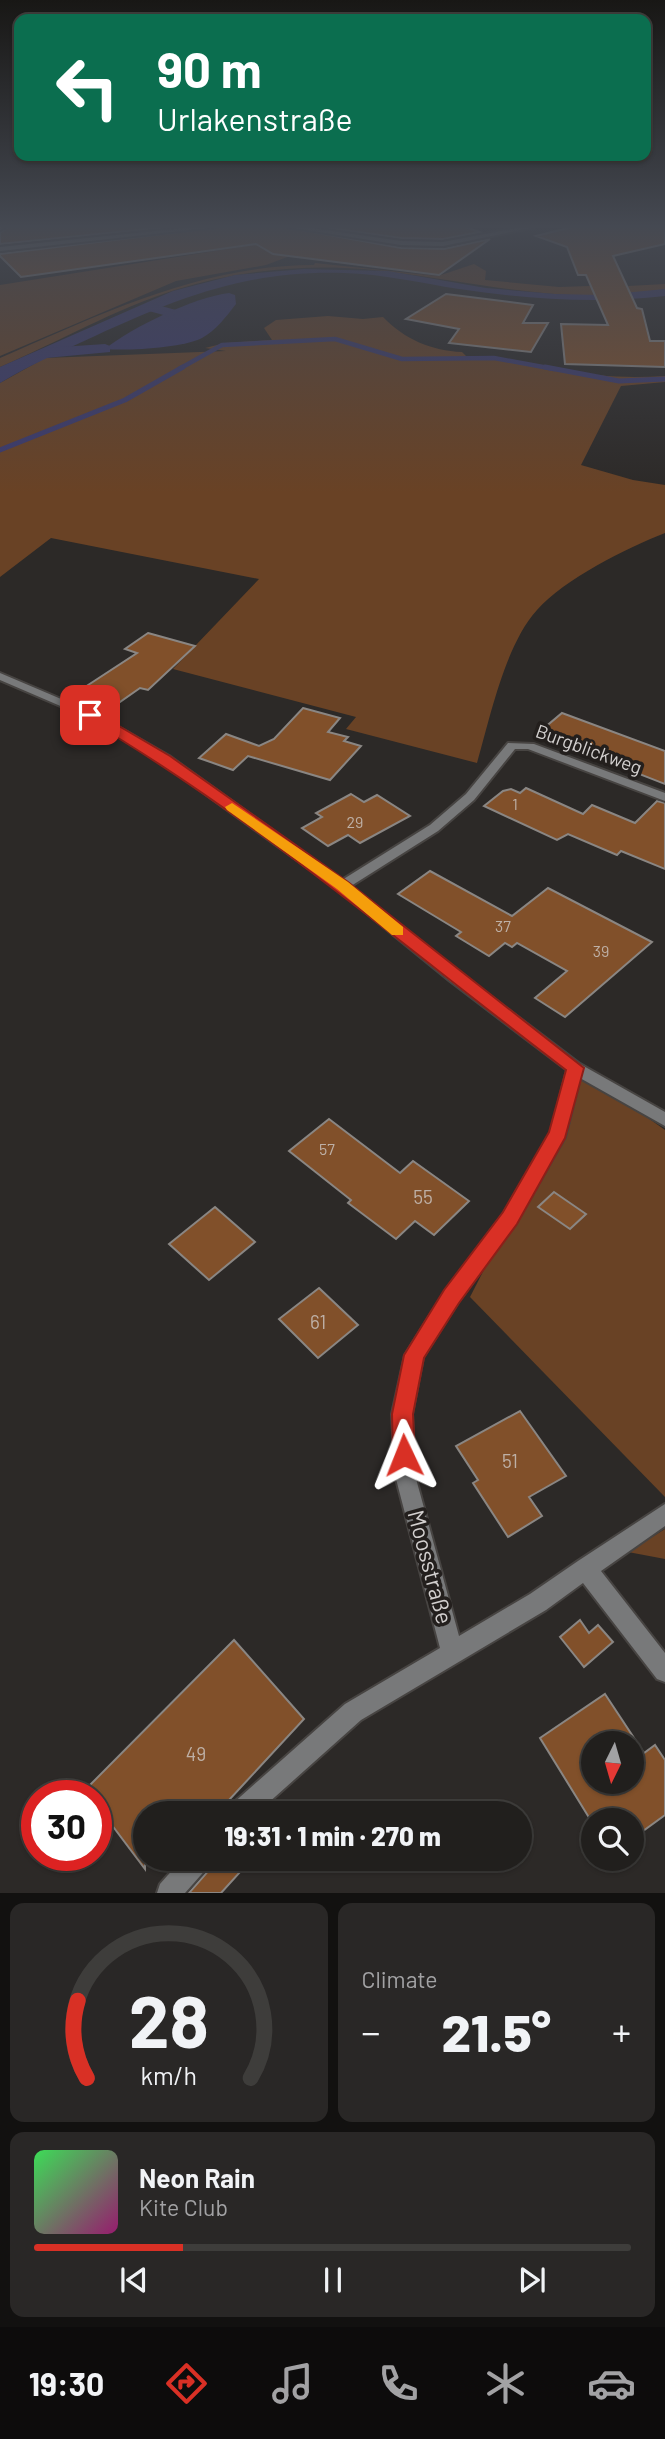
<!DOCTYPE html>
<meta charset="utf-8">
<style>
:root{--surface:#211f1d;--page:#292726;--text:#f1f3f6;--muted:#a2a2a4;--line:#3e3d3b;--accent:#d93025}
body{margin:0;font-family:Barlow,sans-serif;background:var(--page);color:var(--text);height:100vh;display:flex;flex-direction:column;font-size:26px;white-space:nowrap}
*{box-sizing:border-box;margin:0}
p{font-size:23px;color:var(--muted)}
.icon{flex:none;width:38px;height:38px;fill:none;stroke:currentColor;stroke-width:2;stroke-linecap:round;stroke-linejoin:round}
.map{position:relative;height:1893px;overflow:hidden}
.panel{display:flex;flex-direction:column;gap:10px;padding:10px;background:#121110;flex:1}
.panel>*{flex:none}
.banner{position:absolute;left:14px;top:14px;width:637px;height:147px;border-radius:14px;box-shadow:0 2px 5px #0004,0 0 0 2px var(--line);background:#0b6e4f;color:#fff;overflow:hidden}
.needle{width:46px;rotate:185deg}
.controls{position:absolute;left:581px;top:1731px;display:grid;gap:14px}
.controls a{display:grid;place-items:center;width:63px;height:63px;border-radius:50%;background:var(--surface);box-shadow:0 2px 5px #0004,0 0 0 2px var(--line);font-size:35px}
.speed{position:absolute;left:21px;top:1780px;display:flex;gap:14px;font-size:35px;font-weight:700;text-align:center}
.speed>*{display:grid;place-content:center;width:91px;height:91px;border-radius:50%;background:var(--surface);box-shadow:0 2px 5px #0004,0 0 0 2px var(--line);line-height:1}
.speed .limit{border:10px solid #d22;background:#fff;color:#111}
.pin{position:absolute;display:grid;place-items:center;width:60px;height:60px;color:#fff;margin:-30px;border-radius:14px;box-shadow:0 4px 10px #0006}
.me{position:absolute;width:77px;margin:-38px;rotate:358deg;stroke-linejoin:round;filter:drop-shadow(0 0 5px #0008)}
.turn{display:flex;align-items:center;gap:24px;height:147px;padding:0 28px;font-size:32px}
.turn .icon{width:91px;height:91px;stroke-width:2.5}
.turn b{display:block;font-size:49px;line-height:60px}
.big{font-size:52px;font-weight:800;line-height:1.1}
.panel .widget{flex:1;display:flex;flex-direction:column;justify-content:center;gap:10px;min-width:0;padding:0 24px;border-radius:14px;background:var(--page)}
.panel .dial{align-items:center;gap:0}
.dial svg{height:182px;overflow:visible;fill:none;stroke:var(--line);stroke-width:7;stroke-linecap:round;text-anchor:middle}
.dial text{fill:var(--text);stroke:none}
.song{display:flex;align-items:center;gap:21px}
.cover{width:84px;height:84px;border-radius:10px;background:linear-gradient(135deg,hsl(130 70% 55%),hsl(320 70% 35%))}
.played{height:7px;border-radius:4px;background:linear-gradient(90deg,var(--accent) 25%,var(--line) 25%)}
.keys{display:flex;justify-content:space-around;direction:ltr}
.heat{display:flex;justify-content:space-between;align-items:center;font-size:38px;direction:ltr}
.panel .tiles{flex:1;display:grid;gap:10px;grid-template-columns:1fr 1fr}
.widget:last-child{grid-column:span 2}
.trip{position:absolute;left:133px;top:1801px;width:399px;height:70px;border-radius:35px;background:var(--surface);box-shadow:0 2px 5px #0004,0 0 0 2px var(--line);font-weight:800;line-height:70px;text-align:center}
.tabs{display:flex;height:112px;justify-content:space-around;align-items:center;background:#0d0c0c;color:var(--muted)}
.tabs .icon{width:49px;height:49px}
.tabs .selected{color:var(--accent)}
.tabs b{font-size:32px;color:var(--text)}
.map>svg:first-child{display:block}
.green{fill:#694225}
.water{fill:#3c3a6d}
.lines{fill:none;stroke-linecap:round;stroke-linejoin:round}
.stream-far1{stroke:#3c3a6d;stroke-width:4.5}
.stream{stroke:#3c3a6d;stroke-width:5}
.canal{fill:#3c3a6d;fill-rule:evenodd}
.building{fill:#81502a;stroke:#8a8683;stroke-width:2;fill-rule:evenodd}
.street-casing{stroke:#474442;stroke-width:4}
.secondary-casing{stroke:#474442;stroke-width:4}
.street{fill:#78797a;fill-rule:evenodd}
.secondary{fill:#a5a5a8;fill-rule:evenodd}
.route{fill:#d93025;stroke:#8d1f18;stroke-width:2}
.slow{fill:#f59e0b}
.labels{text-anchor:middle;stroke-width:7;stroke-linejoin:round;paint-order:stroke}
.number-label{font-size:16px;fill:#beb0a6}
.street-label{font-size:19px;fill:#d3d0cf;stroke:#231f1d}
.near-number-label{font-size:19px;fill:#beb0a6}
.near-street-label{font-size:23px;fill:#d3d0cf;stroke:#231f1d}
</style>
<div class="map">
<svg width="665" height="1893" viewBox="0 0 665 1893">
<rect width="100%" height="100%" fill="#2c2927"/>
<g class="green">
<polygon points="278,241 290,256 266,265 176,281 0,356 0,285"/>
<path d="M 315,263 L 438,276 L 474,264 L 486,271 L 485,280 L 559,287 L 590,286 L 593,291 L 629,291 L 628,286 L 665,284 L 665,289 C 564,309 464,278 364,269 C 301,264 235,271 175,290 C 115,309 58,342 0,367 L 0,358 C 101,314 202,265 314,265 Z"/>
<path d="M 328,316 L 363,319 L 383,317 C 404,339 432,351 462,352 L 466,356 C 500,356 529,364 562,370 C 597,377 630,378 665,376 L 665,382 L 621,386 L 581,465 L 633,480 L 665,485 L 665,533 C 627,548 564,579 537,610 C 505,645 490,718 477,763 L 346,729 L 356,717 L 173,669 L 259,579 L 51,538 L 0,577 L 0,383 L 45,358 L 226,351 L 205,348 L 225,343 L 272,340 L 264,328 L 276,320 Z"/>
<polygon points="585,1073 665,1130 665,1497 470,1297"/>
<polygon points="665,1529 665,1559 628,1552"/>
</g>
<g class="water">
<path d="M 304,269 L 388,271 L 486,288 L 555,294 L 602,295 L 665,289 L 665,296 C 596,304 527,299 459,289 C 420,283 383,274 344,273 C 249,270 180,297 95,336 C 63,351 31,364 0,383 L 0,367 L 173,291 L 235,275 Z"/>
<path d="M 229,293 L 235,295 L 236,304 C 226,317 216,330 202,338 C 183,348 126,351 105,349 C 132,327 195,297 229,293 Z"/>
</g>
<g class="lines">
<polyline class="stream-far1" points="179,369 222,345 335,339 402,359 494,358 554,369"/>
<g class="stream">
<polyline points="545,367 619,381 665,379"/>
<polyline points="0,450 125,400 183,367"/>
</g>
<g class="canal">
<polygon points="150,303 176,310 178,313 171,317 145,310 143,307"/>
<polygon points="105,344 110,346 110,352 46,358 38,353 46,348"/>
</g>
</g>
<g class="building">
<polygon points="8,227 167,227 0,244 0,233"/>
<polygon points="219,227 285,227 401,248 444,249 490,239 439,275 273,254 256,244 21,277 0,256 0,254"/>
<polygon points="323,227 465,227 480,232 443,239 401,238"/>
<polygon points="572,227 665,227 665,244 613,256 637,308 642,309 650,341 665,341 665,367 565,364 561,324 608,325 586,275 578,275 567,247 536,236"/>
<polygon points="446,294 533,305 523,323 548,323 531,352 449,343 459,329 406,319"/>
<polygon points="148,633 195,646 148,690 140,688 117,704 82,689 137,653 125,649"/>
<polygon points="303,708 340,718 328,732 348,737 344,741 361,746 330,780 248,756 233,770 199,758 226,734 259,746 274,739"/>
<polygon points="562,713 665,751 665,784 537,734"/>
<polygon points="526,788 583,814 592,805 635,823 657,801 665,803 665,869 621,851 617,855 568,834 557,840 484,806 503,791 511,789 520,793"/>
<polygon points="351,794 364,802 377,795 410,816 360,843 348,835 328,846 302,828 322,817 316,813"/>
<polygon points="430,871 512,916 548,888 652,942 565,1017 535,998 567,971 517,943 512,947 505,943 489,956 456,936 461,932 398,894"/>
<polygon points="329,1119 400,1173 413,1161 469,1201 434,1235 415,1221 396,1239 348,1203 351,1200 289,1151"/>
<polygon points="554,1192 586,1214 570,1229 538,1207"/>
<polygon points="215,1207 255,1242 209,1280 169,1244"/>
<polygon points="319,1288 358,1325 318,1358 279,1319"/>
<polygon points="520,1411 566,1476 529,1497 542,1516 508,1537 473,1483 478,1480 456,1446"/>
<polygon points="580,1620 589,1633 598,1625 613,1642 584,1667 560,1637"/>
<polygon points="234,1640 304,1719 217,1813 145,1813 145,1869 96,1804 96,1796 90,1796 84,1787 88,1787"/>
<path d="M 605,1694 L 644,1753 L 655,1745 L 665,1760 L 665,1815 L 632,1839 L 632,1820 L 593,1820 L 593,1824 L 540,1738 ZM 593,1743 L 632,1743 L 632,1782 L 593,1782 Z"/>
<polygon points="213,1858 232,1858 241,1871 221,1893 189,1893 210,1869"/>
</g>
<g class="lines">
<g class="street-casing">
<g id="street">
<polygon points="194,227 216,227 0,251 0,247"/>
<polygon points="288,227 304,227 401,241 443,242 522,227 535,227 443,246 401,245"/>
<polygon points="0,673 94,713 169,756 342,880 430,825 466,794 508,743 534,744 665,793 665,801 528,749 515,749 474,800 438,831 351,886 460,973 580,1064 665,1112 665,1126 580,1078 565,1137 516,1223 458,1302 423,1357 412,1414 415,1475 459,1636 530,1594 578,1561 665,1504 665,1526 601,1571 665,1653 665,1682 657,1679 583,1583 546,1610 361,1720 257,1813 227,1813 231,1805 345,1704 440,1648 395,1475 392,1414 405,1355 446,1290 504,1213 551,1132 567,1070 450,981 337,889 161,762 86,717 0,680"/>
<polygon points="183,1858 211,1858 208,1867 185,1893 157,1893 160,1884"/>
</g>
</g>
<g class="secondary-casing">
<polygon id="secondary" points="0,227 5,227 0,230"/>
</g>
<use href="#street" class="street"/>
<use href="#secondary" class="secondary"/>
</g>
<linearGradient id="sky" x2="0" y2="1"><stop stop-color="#181715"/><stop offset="0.46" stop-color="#454952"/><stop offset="1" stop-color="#454952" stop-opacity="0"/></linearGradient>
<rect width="665" height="492" fill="url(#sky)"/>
<path class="route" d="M 85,712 L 95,712 L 170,756 L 348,882 L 584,1068 L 565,1138 L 517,1224 L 459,1303 L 424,1358 L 413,1414 L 415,1455 L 412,1463 L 404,1466 L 396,1463 L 393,1455 L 392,1414 L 404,1355 L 444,1290 L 503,1212 L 549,1132 L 566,1070 C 408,950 257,819 85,718 Z"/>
<polygon class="slow" points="232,803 348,882 403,927 403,935 392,935 337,889 227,810 225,807"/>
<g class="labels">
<g class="number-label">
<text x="515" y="810">1</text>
<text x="355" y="828">29</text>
<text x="503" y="932">37</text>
<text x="601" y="957">39</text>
<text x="327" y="1155">57</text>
</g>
<g class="street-label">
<text transform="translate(589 749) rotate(20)" y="7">Burgblickweg</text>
</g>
<g class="near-number-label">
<text x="423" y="1204">55</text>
<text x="318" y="1329">61</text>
<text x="510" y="1468">51</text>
<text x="196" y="1761">49</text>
</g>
<g class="near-street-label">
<text transform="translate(430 1567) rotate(75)" y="8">Moosstraße</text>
</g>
</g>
</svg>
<div class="controls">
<a><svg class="needle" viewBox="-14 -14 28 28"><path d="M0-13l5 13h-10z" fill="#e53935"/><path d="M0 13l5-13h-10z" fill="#a2a2a4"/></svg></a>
<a><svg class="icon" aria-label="search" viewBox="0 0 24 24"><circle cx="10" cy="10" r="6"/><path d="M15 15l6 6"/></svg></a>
</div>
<div class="speed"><div class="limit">30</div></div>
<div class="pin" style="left:90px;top:715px;background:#d93025"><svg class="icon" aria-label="arrive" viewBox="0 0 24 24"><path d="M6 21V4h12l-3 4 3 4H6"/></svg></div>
<svg class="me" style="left:404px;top:1455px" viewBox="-20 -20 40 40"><path d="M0-17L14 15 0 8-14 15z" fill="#d93025" stroke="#fff" stroke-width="4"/></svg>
<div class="trip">19:31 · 1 min · 270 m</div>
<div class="banner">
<div class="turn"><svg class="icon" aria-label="left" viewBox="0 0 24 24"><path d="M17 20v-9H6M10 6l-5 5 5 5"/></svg><div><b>90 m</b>Urlakenstraße</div></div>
</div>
</div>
<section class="panel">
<div class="tiles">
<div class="widget dial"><svg viewBox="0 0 100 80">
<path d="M14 69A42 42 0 1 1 86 69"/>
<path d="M14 69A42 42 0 0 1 10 35" stroke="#d93025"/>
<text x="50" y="56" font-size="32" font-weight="700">28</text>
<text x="50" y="72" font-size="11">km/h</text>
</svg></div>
<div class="widget"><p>Climate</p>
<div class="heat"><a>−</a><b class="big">21.5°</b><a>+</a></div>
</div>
<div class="widget">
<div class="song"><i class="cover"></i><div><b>Neon Rain</b><p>Kite Club</p></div></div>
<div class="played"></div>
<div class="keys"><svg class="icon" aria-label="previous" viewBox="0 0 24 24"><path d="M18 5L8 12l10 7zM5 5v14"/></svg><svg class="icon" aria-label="pause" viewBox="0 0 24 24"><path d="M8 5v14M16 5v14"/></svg><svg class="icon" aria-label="next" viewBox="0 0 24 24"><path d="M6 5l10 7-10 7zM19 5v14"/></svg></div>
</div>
</div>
</section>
<nav class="tabs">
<b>19:30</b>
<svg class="icon selected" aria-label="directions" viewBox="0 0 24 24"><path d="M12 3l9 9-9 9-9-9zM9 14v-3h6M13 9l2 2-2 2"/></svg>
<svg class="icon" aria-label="music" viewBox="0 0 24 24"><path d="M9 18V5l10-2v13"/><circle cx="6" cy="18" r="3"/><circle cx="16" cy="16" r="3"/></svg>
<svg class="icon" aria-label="phone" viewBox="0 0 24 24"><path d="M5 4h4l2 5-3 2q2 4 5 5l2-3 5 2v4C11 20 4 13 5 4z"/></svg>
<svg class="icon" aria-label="climate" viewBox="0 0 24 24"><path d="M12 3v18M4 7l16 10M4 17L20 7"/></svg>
<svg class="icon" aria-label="car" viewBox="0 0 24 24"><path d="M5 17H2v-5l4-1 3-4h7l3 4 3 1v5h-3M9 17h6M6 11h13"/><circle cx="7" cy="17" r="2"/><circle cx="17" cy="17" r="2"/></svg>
</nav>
